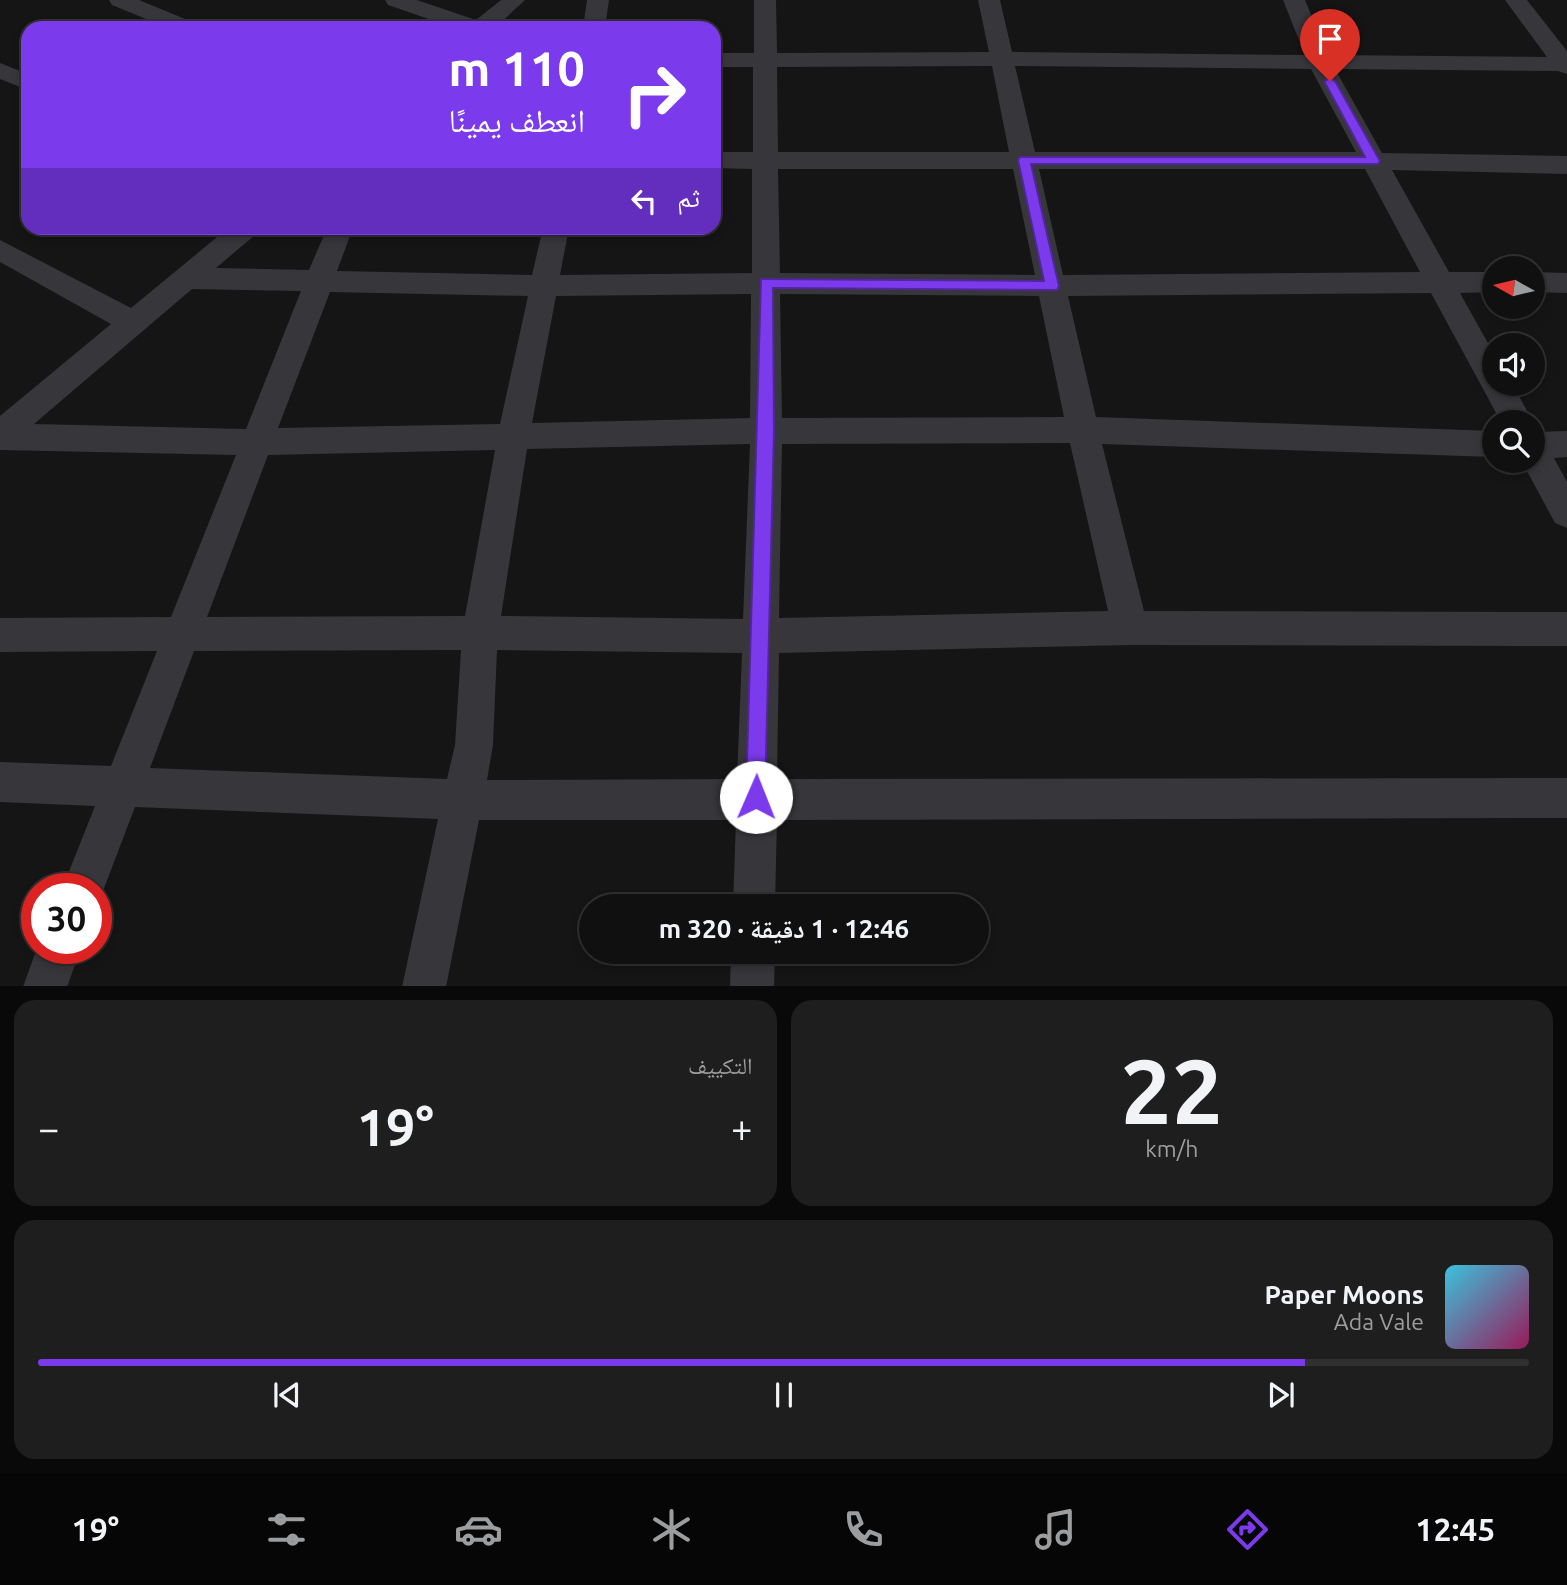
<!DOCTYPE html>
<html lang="ar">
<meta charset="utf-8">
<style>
:root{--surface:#101010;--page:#1e1e1e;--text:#f1f3f6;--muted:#9c9d9f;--line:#303030;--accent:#7c3aed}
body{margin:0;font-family:Ubuntu,"Noto Naskh Arabic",sans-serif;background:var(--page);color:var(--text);direction:rtl;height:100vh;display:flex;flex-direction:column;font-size:26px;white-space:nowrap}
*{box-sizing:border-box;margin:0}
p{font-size:23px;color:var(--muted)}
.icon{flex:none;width:38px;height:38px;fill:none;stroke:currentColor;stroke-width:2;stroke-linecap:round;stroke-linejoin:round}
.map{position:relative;height:986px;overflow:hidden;direction:ltr}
.side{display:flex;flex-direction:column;gap:14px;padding:14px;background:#090909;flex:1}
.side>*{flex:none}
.hud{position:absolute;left:21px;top:21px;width:700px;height:214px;border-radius:21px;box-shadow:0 4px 10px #0003,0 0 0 2px var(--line);direction:rtl;background:#7c3aed;color:#fff;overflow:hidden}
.needle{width:46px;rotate:278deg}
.fabs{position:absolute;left:1482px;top:256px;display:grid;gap:14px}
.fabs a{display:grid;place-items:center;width:63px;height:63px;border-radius:50%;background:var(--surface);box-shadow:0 4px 10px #0003,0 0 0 2px var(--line);font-size:35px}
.speed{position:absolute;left:21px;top:873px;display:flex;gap:14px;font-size:35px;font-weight:700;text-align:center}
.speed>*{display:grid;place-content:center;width:91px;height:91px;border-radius:50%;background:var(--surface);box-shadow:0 4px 10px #0003,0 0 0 2px var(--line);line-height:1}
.speed .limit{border:10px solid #d22;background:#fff;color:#111}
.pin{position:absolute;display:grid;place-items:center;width:60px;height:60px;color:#fff;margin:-72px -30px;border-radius:50% 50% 50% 0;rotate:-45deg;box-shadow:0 0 7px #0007}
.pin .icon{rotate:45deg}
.me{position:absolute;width:77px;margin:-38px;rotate:1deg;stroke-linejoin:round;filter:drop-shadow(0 0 5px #0008)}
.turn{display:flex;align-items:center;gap:24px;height:147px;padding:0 21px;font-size:32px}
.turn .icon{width:91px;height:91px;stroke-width:2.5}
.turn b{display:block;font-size:49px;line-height:60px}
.then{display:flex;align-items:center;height:66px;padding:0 21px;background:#0003;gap:14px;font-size:26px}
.big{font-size:52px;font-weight:700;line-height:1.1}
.side .widget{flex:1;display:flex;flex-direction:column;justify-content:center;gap:10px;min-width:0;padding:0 24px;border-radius:21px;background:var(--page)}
.side .dial{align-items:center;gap:0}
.dial b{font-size:91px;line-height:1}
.song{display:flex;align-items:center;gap:21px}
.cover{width:84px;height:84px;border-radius:10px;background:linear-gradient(135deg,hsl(190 70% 55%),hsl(330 70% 35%))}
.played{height:7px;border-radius:4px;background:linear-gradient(90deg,var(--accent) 85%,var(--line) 85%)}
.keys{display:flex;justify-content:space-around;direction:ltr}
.heat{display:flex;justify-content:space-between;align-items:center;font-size:38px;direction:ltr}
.side .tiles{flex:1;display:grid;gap:14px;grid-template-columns:1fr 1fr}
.widget:last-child{grid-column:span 2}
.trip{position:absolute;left:579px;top:894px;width:410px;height:70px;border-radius:35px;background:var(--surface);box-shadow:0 4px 10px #0003,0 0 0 2px var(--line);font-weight:700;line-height:70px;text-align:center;direction:rtl}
.tabs{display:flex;height:112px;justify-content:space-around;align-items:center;background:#060606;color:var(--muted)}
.tabs .icon{width:49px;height:49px}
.tabs .active{color:var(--accent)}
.tabs b{font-size:32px;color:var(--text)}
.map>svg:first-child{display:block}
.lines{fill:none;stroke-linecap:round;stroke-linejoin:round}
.street{fill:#36363b;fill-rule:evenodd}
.route{fill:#7c3aed;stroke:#51269a;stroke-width:2}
</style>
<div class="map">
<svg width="1567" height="987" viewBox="0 0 1567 987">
<rect width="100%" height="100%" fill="#151516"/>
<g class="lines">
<g class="street">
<polygon points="109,0 139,0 195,23 198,28 168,28 112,5"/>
<polygon points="385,0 417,0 476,20 501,0 525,0 495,28 455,28 388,5"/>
<polygon points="587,0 609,0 605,28 583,28"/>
<path d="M 754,0 L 776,0 L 777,53 L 989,52 L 978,0 L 1000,0 L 1012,52 L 1305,55 L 1283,0 L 1305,0 L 1328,55 L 1547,57 L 1505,0 L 1527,0 L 1567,51 L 1567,74 L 1558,71 L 1335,69 L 1382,153 L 1567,156 L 1567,174 L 1392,170 L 1449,272 L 1494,272 L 1494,292 L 1460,293 L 1494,354 L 1494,383 L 1512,383 L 1533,422 L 1501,422 L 1431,293 L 1068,296 L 1096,417 L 1494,431 L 1494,457 L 1102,444 L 1144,611 L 1567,612 L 1567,646 L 1130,645 L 779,653 L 777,779 L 1567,778 L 1567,818 L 777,820 L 775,906 L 733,906 L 736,820 L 479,820 L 446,987 L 402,987 L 438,819 L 135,807 L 98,904 L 96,889 L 62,889 L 95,806 L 0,802 L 0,762 L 111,766 L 157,651 L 0,652 L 0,618 L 171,617 L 236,455 L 0,450 L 0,416 L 111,324 L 0,262 L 0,240 L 131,308 L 228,228 L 259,228 L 255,235 L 216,268 L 309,270 L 327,228 L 353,228 L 337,271 L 532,275 L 543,228 L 569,228 L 560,275 L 752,273 L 752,169 L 714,168 L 714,152 L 753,152 L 753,67 L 714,67 L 714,53 L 754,53 ZM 992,66 L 1009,152 L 778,152 L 777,67 ZM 1015,66 L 1311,69 L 1356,152 L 1035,152 ZM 778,169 L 1013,169 L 1035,275 L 780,273 ZM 1039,169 L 1365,169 L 1420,272 L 1063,275 ZM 192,289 L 301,291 L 246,429 L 34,424 ZM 330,292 L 528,296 L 500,424 L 278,428 ZM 751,294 L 750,418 L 532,423 L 556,296 ZM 780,294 L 1039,296 L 1064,417 L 782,418 ZM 1070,443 L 1108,611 L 779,618 L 782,444 ZM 750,444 L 743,619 L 501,616 L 527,449 ZM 495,450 L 465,616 L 207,617 L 268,455 ZM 461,650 L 455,745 L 447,779 L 150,768 L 194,651 ZM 497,650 L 742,653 L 737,779 L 487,780 L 493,745 Z"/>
<polygon points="0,63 28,74 28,90 0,79"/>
<polygon points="1533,272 1567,273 1567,293 1533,292"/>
<polygon points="1567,431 1567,457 1554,458 1567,482 1567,528 1555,523 1521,460 1533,460 1533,432"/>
<polygon points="37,948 81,948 67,987 23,987"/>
<polygon points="731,952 775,952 774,987 730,987"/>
</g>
</g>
<polygon class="route" points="1330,78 1335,81 1380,161 1378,164 1031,164 1059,286 1057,290 773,288 774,431 765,797 763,804 756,807 749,804 746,797 761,279 1044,281 1018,160 1020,157 1365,157 1324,81"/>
</svg>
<div class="fabs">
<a><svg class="needle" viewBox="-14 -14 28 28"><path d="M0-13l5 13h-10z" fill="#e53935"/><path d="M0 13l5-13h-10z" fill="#9c9d9f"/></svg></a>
<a><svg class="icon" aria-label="sound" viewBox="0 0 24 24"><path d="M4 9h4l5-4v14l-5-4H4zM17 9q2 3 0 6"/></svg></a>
<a><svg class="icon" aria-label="search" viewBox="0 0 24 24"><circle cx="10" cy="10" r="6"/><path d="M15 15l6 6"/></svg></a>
</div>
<div class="speed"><div class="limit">30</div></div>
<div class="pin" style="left:1330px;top:81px;background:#d93025"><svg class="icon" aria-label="arrive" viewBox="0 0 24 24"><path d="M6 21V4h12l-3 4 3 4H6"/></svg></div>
<svg class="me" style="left:756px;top:797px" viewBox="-20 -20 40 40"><circle r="19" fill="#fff"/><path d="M0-13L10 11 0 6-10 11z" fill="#7c3aed"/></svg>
<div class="trip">12:46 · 1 دقيقة · 320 m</div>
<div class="hud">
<div class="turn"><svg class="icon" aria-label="right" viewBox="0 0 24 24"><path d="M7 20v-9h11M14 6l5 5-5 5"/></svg><div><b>110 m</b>انعطف يمينًا</div></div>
<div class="then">ثم<svg class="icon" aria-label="left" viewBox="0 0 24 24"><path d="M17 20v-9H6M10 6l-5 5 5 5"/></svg></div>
</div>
</div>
<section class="side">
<div class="tiles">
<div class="widget dial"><b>22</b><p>km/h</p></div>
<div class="widget"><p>التكييف</p>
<div class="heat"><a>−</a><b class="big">19°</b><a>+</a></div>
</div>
<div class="widget">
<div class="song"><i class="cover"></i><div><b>Paper Moons</b><p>Ada Vale</p></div></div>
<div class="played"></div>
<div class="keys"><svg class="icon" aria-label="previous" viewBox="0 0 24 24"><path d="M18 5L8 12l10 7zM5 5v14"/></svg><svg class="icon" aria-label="pause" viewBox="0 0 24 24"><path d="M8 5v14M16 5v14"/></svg><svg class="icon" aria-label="next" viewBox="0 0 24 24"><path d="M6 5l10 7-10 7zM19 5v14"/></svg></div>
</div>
</div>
</section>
<nav class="tabs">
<b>12:45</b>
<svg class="icon active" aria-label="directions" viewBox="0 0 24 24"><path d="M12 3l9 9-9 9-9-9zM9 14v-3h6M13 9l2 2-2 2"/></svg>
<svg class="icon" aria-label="music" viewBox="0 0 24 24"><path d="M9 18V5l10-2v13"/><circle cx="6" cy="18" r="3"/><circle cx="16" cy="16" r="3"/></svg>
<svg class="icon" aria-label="phone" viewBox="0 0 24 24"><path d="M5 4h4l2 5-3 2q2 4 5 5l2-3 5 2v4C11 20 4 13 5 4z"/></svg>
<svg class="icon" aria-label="climate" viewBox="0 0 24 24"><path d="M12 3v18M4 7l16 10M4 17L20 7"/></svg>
<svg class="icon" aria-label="car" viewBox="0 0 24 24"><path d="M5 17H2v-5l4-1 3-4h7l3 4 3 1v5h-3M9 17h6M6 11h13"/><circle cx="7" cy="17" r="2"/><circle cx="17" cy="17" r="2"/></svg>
<svg class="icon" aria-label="filters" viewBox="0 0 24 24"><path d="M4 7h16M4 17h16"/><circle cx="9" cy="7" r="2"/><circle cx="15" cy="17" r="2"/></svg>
<b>19°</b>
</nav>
